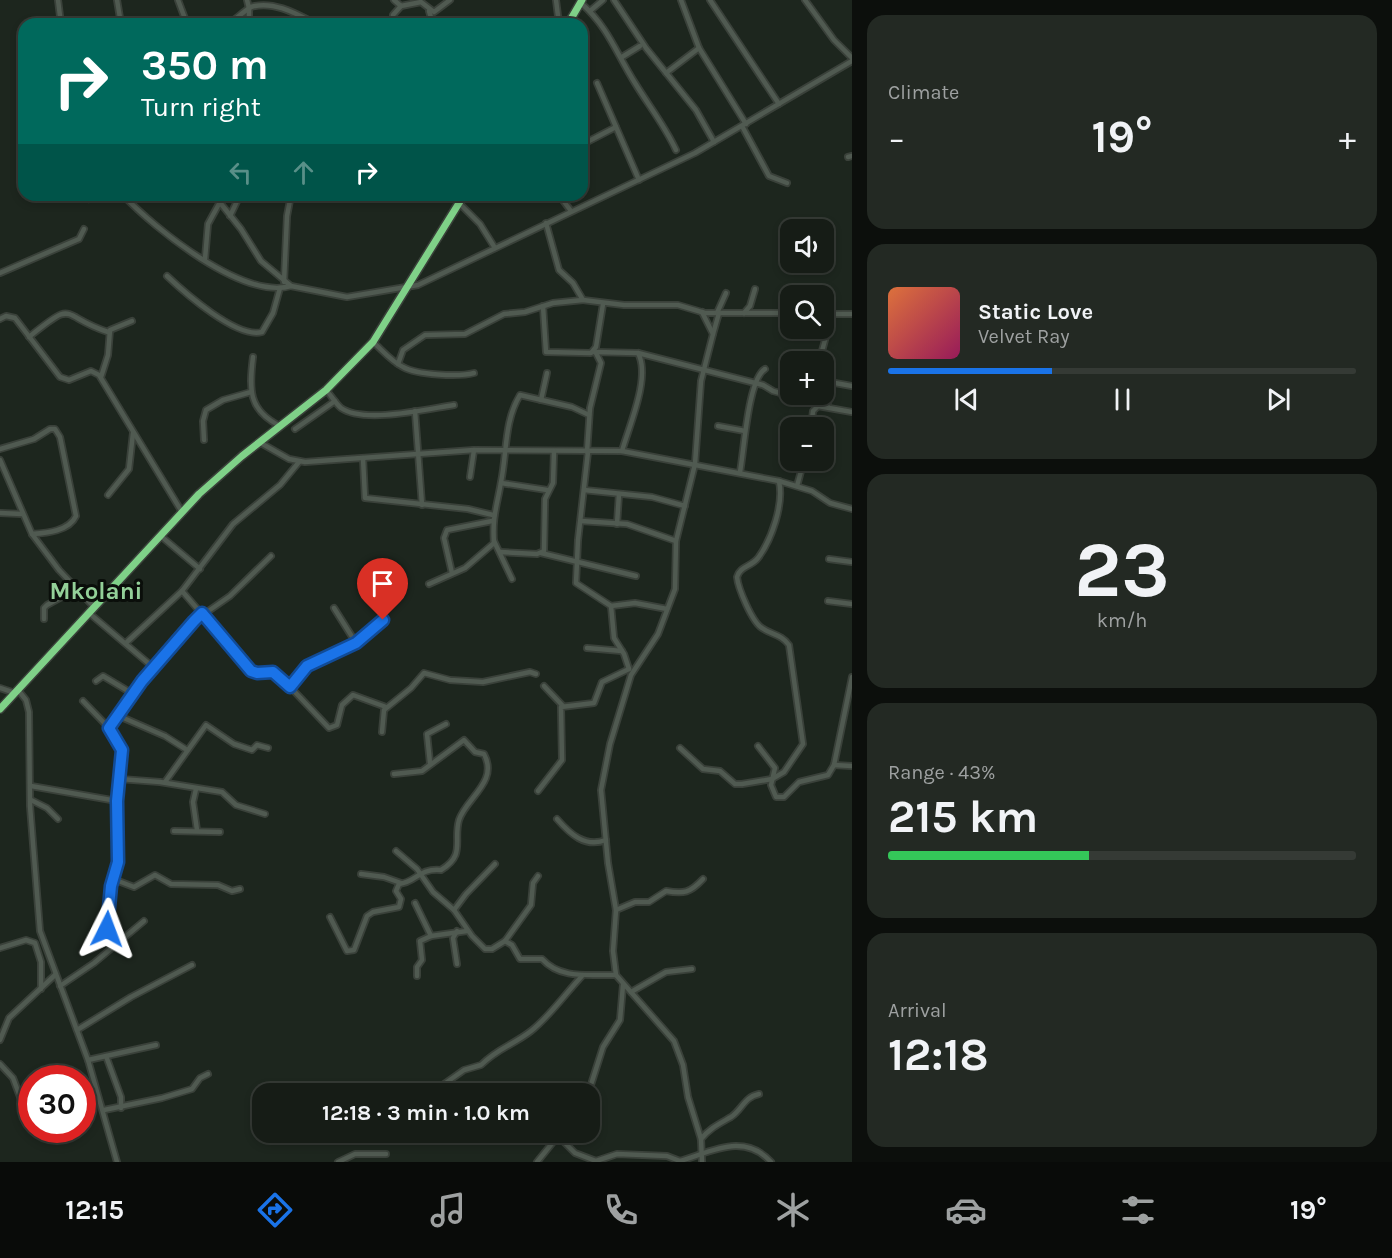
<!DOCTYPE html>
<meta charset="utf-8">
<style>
:root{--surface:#161c16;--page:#232923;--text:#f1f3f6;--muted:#9ea1a1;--line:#353a35;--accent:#1a73e8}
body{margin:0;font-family:Karla,sans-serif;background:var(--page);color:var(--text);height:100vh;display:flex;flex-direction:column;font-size:22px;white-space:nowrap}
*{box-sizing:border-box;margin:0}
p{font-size:20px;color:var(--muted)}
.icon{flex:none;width:33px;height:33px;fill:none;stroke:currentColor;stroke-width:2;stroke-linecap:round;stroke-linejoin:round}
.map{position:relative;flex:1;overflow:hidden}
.panel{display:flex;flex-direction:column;gap:15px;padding:15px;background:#0c0f0c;width:540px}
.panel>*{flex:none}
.hud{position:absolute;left:18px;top:18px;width:570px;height:183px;border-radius:18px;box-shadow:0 3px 9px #0003,0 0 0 2px var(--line);background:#00695c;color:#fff;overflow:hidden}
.tools{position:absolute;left:780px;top:219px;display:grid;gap:12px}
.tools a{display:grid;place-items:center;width:54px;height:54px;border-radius:12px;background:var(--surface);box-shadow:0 3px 9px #0003,0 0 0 2px var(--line);font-size:30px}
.speed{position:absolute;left:18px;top:1065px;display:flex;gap:12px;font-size:30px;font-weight:700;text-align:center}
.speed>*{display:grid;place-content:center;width:78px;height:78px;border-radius:50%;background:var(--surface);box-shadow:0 3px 9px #0003,0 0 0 2px var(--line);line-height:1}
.speed .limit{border:9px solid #d22;background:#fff;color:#111}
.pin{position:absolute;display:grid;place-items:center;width:51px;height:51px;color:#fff;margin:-62px -26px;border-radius:50% 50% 50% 0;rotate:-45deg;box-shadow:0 0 6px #0007}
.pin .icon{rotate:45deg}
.me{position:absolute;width:66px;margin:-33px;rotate:3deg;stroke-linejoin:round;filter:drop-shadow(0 0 4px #0008)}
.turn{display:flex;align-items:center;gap:21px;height:126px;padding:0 24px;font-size:27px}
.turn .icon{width:78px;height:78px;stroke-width:2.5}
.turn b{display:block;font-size:42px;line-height:51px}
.lanes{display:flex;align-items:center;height:57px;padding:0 24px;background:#0003;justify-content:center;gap:30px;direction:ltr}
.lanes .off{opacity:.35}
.big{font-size:45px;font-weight:700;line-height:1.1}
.panel .widget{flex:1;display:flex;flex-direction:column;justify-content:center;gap:9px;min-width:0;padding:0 21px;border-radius:18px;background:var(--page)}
.panel .dial{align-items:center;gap:0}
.dial b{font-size:78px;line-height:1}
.song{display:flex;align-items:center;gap:18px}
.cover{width:72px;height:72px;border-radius:9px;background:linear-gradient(135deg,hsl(20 70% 55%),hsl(330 70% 35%))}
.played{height:6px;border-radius:3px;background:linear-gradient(90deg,var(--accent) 35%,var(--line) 35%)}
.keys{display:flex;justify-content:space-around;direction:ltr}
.heat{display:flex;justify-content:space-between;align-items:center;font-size:33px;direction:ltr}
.charge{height:9px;border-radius:4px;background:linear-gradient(90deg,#34c759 43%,var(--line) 0)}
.trip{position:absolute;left:252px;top:1083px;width:348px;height:60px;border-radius:18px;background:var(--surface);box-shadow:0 3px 9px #0003,0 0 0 2px var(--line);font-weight:700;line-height:60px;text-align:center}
.menu{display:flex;height:96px;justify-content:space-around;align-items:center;background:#090b09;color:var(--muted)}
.menu .icon{width:42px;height:42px}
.menu .on{color:var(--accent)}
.menu b{font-size:27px;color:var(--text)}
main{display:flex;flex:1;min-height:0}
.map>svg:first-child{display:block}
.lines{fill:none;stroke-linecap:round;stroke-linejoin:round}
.minor-casing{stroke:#3a413a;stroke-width:8}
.highway-casing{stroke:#3a413a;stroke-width:10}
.minor{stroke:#505a51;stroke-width:4.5}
.highway{stroke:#7fd188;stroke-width:7}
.route-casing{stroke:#114b97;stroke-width:15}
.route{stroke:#1a73e8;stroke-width:10}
.labels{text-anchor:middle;stroke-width:6;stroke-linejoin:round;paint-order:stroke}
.district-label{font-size:24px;font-weight:bold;fill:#93d098;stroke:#0a0e0a}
</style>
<main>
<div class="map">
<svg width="852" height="1162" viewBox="0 0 852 1162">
<rect width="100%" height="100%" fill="#1d261e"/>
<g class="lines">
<g class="minor-casing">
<g id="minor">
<polyline points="58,0 61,24"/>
<polyline points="117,0 121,24"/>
<polyline points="178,0 187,24"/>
<polyline points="247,0 249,8 249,24"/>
<polyline points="394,0 401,6 421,2 434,12 450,0"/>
<polyline points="556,0 559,24"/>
<polyline points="614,0 646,48 696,110 714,142"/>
<polyline points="681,0 699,48 746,124"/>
<polyline points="710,0 779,104"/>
<polyline points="805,0 834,40 852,58"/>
<path d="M 581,3 C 609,28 616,53 635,83 C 649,106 665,126 676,150"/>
<polyline points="429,11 433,24"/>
<polyline points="590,11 603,0"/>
<path d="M 228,24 C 236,19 243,12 251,7 C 273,0 297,14 316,24"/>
<polyline points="393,24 393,15 401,6"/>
<polyline points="622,57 640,46"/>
<polyline points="666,73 699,48"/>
<polyline points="597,83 639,180"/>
<polyline points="742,126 769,176 787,183"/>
<polyline points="587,142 616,127"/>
<polyline points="848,157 852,156"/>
<path d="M 123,195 C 155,229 243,300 291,286"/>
<polyline points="214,195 241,229 261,261 291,286 347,297 418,285 695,153 852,61"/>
<polyline points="451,195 480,224 495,248"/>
<polyline points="559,195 571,211"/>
<polyline points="89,199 95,195"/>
<polyline points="230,216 240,195"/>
<polyline points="546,223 559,270 573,283 583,300 624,305 678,305 705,313 790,313"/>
<polyline points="205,259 208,224 220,202"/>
<polyline points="0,273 79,239 84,229"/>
<path d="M 167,276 C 185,293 237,339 262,332 L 273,313 L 280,288"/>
<polyline points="284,282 287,216 291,195"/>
<polyline points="543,306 546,352 591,353 596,347 603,304"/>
<polyline points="717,313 726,293"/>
<polyline points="744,313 750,306 755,289"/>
<polyline points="824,314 852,314"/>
<polyline points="0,319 6,316 15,318 60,377 69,380 91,371 99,375 182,512"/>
<polyline points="713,334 719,313"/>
<path d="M 29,337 C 77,298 59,316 108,332"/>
<path d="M 373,342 C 382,350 392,362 403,367 C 417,375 459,377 474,373"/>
<polyline points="594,352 638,353 763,385 773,391 812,402"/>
<path d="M 253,357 C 249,389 248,410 280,426"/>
<polyline points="819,362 828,329 824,315"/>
<polyline points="398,364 403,350 425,335 465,334 504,314 525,312 553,303 583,300"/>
<polyline points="101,377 108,355 110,330 132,321"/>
<polyline points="824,381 852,386"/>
<path d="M 326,390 C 331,395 335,403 341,408 C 364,424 427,409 454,405"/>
<polyline points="541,400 547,373"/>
<polyline points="827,406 833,383"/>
<polyline points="415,411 422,505"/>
<polyline points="718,426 745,431"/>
<polyline points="811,428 813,411 818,406 852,412"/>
<polyline points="295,429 335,401"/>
<polyline points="204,440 203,421 206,410 223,400 251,392"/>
<polyline points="259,442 289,459 305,462 474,450 622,451 779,481 812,491 830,503 852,509"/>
<path d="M 0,449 L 34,439 L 50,429 L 55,429 L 60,437 L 76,516 C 69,531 47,533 32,534"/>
<path d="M 622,451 C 629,426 651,377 638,353"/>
<polyline points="587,452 590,408 601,363 596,353"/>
<polyline points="588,452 578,540 576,583 611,606 635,603 667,609"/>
<polyline points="824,454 827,455"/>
<polyline points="363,458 365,498 468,509 493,515"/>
<polyline points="0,460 32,534 59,570 94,607"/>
<path d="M 740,472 C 744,451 748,379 765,369"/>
<polyline points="470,477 474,450"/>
<polyline points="501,483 547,490"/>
<polyline points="797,486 804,460"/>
<polyline points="584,490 652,497 685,506"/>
<polyline points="108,495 129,469 133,433"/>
<polyline points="0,513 22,514"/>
<polyline points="581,521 627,524 676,541"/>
<polyline points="617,524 619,494"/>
<polyline points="162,537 200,569"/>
<polyline points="494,541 512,579"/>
<polyline points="500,552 537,554 544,551 545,499 553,483 554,451"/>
<polyline points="541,553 636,576"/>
<polyline points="829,559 852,562"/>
<polyline points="452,573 444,538 447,530 492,521"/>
<path d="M 429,584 L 465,568 L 494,543 C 492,517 497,506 501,482 C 507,453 504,421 520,395 L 572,407 L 589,415"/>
<polyline points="182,591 251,671 277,673 329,728 337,725 342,705 353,695 386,707"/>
<polyline points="828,601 852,604"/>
<polyline points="611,606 614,638 624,654 629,669"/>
<polyline points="334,608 356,643"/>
<polyline points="89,613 154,668"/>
<polyline points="44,619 44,608 47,605 76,589"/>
<polyline points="127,642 182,591 233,524 280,485 299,462"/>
<polyline points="587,648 622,651"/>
<polyline points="96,681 103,676 133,694"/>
<polyline points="544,686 563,706"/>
<polyline points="289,687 307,666 356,643 383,620"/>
<polyline points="0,688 15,693"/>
<polyline points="18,690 26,700 29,712 30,806 40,931 88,1060 117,1162"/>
<polyline points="83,701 109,728 122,750 117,801 118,862 111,886 108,913 110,948"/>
<polyline points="119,716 165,736 187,750"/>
<polyline points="109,728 142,681 194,621 230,596 271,556"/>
<polyline points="382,732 384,710 411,688 424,673 450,680 483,682 530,672 536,674"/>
<polyline points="758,746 775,768 771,785 776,797 784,797 799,782 828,775 834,765 852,677"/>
<path d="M 680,748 L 703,769 L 720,771 L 735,784 L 742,784 L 772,779 L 784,772 L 803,744 L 789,645 C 781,634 772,635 762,628 C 752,622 738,588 737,577 C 740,566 751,567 758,558 C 772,539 784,504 779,481"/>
<polyline points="430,763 427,734 446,724"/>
<polyline points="834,765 852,766"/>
<polyline points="120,779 160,782 222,792 236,805 265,814"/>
<polyline points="165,782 206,725 234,744 252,750 257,745 268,748"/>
<polyline points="31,786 117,801"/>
<polyline points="196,789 193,802 197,830"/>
<polyline points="538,791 562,760 561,707 594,703 602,682 629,669"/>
<polyline points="31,800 47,808 58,819"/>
<path d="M 557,819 C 570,834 585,848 606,840"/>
<polyline points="174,831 220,832"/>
<path d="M 396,851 L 417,869 L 433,892 L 454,910 L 472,936 L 485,949 L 492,949 L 505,941 L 512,945 L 520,959 L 542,959 C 561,980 590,974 616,975"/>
<polyline points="361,874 384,877 401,883"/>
<polyline points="113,879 134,887 155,875 171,884 218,885 232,891 240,889"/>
<polyline points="415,903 431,936"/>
<polyline points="454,910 466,894 495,864"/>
<path d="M 616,910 L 635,902 L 649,902 L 666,891 C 684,894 690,893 703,879"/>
<path d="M 330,917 L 347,951 L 354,950 L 367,916 L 373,912 L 399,907 L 401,899 L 396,891 L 399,884 C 417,882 418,868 441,870 C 466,855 453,841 459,820 C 466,798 499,782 484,754 L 475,752 L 464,740 L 422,771 L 394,774"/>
<polyline points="457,931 453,938 457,964"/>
<polyline points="505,941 531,905 533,883 538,876"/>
<polyline points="0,948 26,940 35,943 41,962 41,989"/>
<polyline points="417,976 417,967 422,960 420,941 431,936 467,931"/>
<polyline points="60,986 94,963 144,921"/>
<polyline points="631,992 666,972 692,969"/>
<polyline points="77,1030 131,997 192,965"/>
<polyline points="0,1040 9,1018 55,975"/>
<polyline points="106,1056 121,1097 121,1108"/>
<polyline points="88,1060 156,1045"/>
<polyline points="0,1064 13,1078 22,1102"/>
<path d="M 430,1094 L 464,1070 L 481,1065 C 498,1048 513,1045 531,1031 C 550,1016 565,994 582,976"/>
<polyline points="588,1094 603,1047 620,1020 623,985"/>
<polyline points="104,1110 162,1098 192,1089 200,1078 208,1074"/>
<path d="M 558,1136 L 575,1153 L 596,1161 L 617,1154 L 667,1156 L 680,1161 C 711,1152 744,1132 771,1162"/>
<path d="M 701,1139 C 710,1128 719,1124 731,1117 C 742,1110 744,1097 759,1094"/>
<polyline points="338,1162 355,1154 386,1154"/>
<polyline points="537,1162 558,1136 566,1132"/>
<polyline points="702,1162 701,1139 688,1097 683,1065 674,1041 616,975 613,951 616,910 608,863 601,790 610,744 631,675 658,634 675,589 676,541 695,464 701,381 713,334 702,312"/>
</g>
</g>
<g class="highway-casing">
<g id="highway">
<polyline points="568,24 582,0"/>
<polyline points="0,709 199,494 242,456 326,390 373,342 464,195"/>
</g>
</g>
<use href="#minor" class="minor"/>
<use href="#highway" class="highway"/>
</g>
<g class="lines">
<g class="route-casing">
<polyline id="route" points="107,929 111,886 118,862 117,801 122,750 109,728 142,681 194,621 202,613 251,671 257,673 273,672 290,687 307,666 356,643 383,620"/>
</g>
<use href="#route" class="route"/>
</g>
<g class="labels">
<g class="district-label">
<text x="96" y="599">Mkolani</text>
</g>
</g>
</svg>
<div class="tools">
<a><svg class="icon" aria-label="sound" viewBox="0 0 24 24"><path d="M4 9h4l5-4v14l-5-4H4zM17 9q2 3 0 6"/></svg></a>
<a><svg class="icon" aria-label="search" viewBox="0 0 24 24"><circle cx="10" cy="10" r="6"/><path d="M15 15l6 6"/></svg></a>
<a>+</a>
<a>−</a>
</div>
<div class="speed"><div class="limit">30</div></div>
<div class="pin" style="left:383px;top:620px;background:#d93025"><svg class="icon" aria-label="arrive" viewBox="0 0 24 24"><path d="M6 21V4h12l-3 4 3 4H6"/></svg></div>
<svg class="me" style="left:107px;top:929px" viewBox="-20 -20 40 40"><path d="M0-17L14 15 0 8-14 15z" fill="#1a73e8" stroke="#fff" stroke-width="4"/></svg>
<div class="trip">12:18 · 3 min · 1.0 km</div>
<div class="hud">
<div class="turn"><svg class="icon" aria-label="right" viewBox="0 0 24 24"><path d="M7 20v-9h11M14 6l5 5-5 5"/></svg><div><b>350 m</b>Turn right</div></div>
<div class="lanes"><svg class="icon off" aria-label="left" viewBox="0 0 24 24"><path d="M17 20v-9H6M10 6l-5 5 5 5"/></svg><svg class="icon off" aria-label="ahead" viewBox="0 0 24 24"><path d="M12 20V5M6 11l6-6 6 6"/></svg><svg class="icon" aria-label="right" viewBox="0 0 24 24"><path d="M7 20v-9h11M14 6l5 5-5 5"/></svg></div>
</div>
</div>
<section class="panel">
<div class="widget"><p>Climate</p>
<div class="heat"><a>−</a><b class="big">19°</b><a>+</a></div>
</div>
<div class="widget">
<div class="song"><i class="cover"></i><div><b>Static Love</b><p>Velvet Ray</p></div></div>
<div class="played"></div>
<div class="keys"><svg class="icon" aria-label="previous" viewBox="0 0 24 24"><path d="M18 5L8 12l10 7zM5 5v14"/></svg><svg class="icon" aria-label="pause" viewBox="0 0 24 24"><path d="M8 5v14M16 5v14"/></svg><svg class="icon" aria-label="next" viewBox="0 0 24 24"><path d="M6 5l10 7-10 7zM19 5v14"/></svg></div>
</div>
<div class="widget dial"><b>23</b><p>km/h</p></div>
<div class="widget"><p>Range · 43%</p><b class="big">215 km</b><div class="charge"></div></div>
<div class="widget"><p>Arrival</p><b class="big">12:18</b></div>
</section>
</main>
<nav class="menu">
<b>12:15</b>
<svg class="icon on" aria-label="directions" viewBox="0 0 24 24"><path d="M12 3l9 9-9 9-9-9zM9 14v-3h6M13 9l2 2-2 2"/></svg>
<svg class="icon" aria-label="music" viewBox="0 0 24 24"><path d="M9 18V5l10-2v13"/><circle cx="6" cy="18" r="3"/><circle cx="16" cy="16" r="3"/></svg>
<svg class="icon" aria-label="phone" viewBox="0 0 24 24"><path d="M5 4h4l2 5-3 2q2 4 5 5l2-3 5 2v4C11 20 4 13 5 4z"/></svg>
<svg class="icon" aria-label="climate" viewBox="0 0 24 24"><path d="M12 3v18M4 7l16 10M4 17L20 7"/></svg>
<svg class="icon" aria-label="car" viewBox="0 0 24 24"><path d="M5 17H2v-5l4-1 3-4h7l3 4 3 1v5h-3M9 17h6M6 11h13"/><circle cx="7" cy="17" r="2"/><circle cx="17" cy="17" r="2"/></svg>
<svg class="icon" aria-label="filters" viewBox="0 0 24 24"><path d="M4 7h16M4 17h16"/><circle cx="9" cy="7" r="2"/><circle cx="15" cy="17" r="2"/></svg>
<b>19°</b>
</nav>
